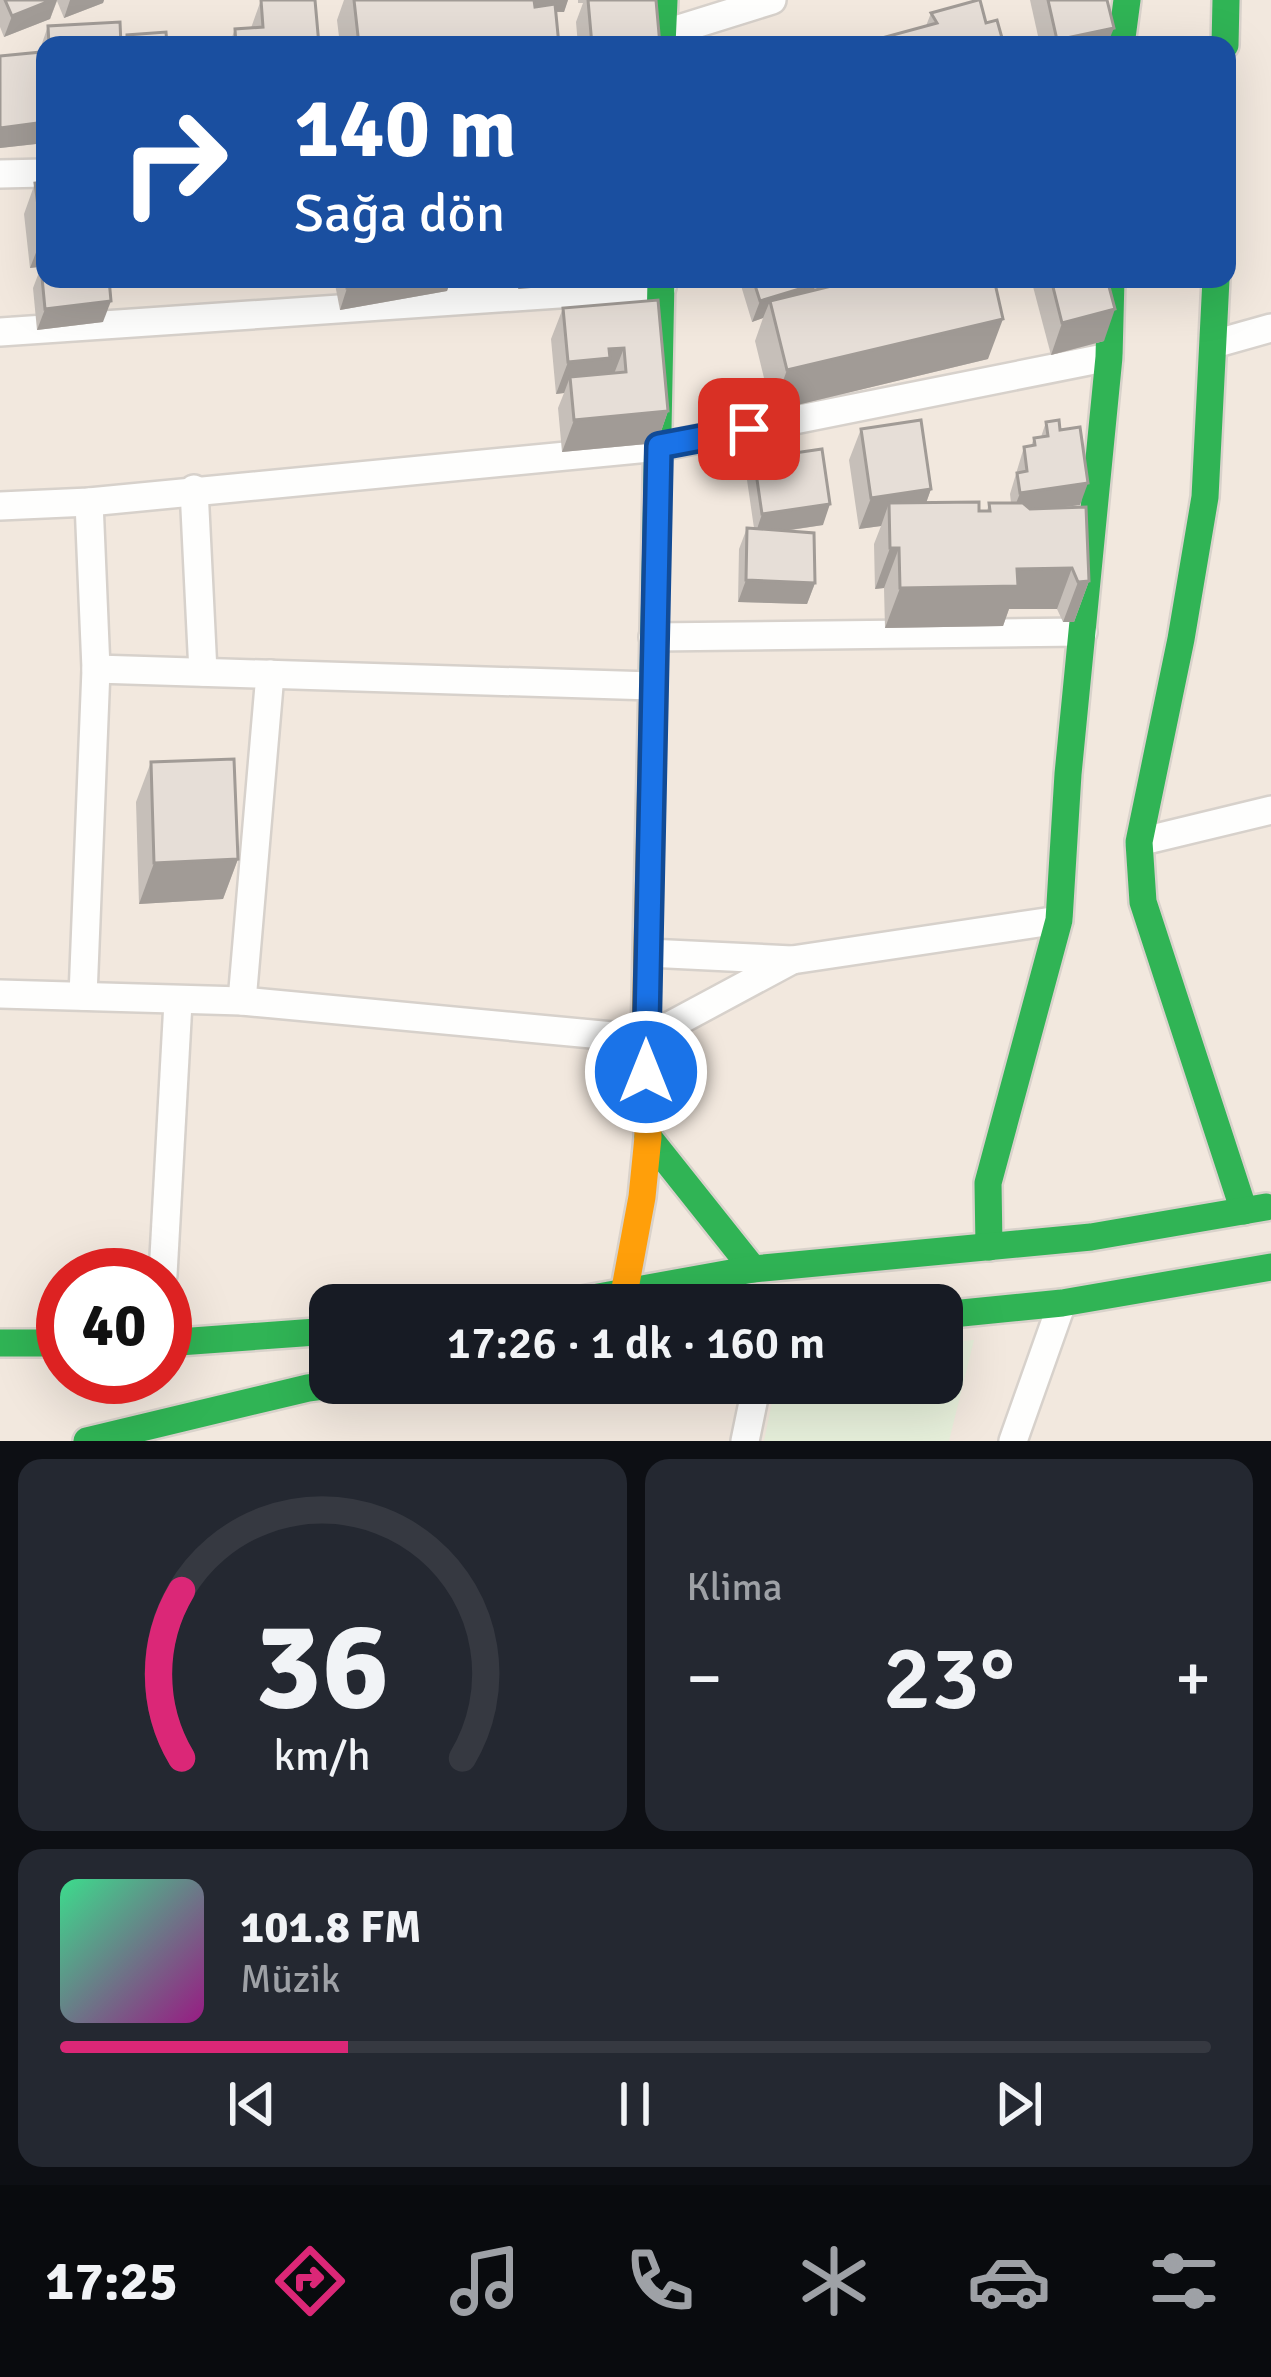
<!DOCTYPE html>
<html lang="tr">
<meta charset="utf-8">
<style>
:root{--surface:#171b24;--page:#242831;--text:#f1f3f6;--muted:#9ea1a6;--line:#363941;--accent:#db2777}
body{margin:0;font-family:Signika,sans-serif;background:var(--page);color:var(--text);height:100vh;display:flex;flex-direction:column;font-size:45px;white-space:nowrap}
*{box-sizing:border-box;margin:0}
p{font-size:39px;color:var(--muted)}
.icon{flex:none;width:66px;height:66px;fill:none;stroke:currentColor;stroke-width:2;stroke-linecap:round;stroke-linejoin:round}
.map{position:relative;height:1441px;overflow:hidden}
.sheet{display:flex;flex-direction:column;gap:18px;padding:18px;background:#0d0f14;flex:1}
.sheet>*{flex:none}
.top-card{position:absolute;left:36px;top:36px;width:1200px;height:252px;border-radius:24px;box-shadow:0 12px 48px #0002;background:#1a4fa0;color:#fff;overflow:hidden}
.speed{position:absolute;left:36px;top:1248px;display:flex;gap:24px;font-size:60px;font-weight:700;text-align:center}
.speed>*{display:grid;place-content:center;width:156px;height:156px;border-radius:50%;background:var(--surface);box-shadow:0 12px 48px #0002;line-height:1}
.speed .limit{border:18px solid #d22;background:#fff;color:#111}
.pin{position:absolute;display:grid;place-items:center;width:102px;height:102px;color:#fff;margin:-51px;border-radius:24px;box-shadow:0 6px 18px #0006}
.me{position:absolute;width:132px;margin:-66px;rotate:0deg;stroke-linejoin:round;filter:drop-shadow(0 0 9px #0008)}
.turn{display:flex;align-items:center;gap:42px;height:252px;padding:0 60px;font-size:54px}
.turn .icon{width:156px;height:156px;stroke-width:2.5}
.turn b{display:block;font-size:84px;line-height:102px}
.big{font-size:90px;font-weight:600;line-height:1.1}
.sheet .card{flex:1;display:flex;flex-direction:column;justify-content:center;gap:18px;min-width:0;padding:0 42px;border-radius:24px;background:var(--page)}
.sheet .dial{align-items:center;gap:0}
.dial svg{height:312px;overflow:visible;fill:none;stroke:var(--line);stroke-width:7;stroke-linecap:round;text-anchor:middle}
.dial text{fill:var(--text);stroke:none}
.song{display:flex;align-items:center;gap:36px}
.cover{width:144px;height:144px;border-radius:18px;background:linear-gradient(135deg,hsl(150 70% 55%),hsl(310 70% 35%))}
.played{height:12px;border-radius:6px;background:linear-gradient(90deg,var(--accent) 25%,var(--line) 25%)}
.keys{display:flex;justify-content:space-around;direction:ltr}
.heat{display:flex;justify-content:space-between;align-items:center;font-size:66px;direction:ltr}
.sheet .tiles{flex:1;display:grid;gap:18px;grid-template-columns:1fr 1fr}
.card:last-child{grid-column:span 2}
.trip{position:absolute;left:309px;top:1284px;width:654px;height:120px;border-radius:24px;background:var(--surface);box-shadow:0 12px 48px #0002;font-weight:600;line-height:120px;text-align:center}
.dock{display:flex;height:192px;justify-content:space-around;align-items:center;background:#090b0e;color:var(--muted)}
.dock .icon{width:84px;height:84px}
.dock .on{color:var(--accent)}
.dock b{font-size:54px;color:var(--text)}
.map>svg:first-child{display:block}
.residential{fill:#f2e8de;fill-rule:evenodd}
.park{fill:#e7f0db}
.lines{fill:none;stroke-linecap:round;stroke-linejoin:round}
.street-casing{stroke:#d7d1cb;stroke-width:32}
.fast-casing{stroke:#d9d2cb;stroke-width:32}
.slow-casing{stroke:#d9d2cb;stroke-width:32}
.street{stroke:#fefefd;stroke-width:27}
.fast{stroke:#30b455;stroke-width:27}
.slow{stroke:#ff9f0a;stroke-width:27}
.wall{fill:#c6bfb9}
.shaded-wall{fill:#a19b96}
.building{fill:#e6ded7;stroke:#a19b96;stroke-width:3}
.route-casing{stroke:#114b97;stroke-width:30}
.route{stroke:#1a73e8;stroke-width:21}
</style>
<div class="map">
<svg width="1271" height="1441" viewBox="0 0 1271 1441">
<rect width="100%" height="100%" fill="#f9f5f0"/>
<path class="residential" d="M 0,0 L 1271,0 L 1271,1441 L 0,1441 ZM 45,45 L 1227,45 L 1227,279 L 45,279 ZM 63,1275 L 165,1275 L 165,1377 L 63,1377 ZM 330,1305 L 942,1305 L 942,1383 L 330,1383 Z"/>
<polygon class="park" points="974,1340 949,1441 764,1441 776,1383 942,1383 942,1342"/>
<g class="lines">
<g class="street-casing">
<g id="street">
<polyline points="663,34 772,0"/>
<polyline points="0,174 45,173"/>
<polyline points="0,332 662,287"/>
<polyline points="1214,344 1271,328"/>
<polyline points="194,489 203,672"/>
<polyline points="0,506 89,502 659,447 1109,357"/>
<polyline points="653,637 1083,632"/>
<polyline points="96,669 652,686"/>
<polyline points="1139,842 1271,810"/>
<polyline points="648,953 792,960 1059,920"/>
<polyline points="0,994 242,1001 645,1039 792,960"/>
<polyline points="83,996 96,669 89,502"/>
<polyline points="242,1001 270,674"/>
<polyline points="163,1275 178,1002"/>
<polyline points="745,1441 757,1383"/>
<polyline points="1013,1441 1062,1303"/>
</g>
</g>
<g class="fast-casing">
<g id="fast">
<polyline points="662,45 664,0"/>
<polyline points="1121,45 1127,0"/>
<polyline points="1225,45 1226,0"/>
<polyline points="1216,279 1205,497 1181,639 1139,842 1143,902 1244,1211"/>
<polyline points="653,679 661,279"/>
<polyline points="648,1137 753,1269"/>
<polyline points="989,1247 988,1183 1059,920 1068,774 1109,357 1111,279"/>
<polyline points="554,1305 753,1269 1091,1237 1266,1207"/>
<polyline points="942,1315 1062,1303 1271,1267"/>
<polyline points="0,1343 63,1343"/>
<polyline points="165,1343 330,1331"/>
<polyline points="87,1441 308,1388 347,1383"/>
</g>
</g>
<g class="slow-casing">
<polyline id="slow" points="624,1294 642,1197 648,1137 645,1039 653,679"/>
</g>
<use href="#street" class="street"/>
<use href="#fast" class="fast"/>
<use href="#slow" class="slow"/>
</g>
<g class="wall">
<polygon points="0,0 104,0 103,3 64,18 57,1 50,19 4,37 0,27"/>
<polygon points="261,0 319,45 229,45 235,29 251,28"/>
<polygon points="344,0 568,0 564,12 555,12 559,45 340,45 337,20"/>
<polygon points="578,0 656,0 660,45 578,45 576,22 583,3 578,3"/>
<polygon points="1030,0 1107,0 1107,45 1040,45"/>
<polygon points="931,13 986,23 1004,45 876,45 878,39 926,26"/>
<polygon points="48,26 121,45 45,45 45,143 0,148 0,56 39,52"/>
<polygon points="35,183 103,322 37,330 33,288 41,267 30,268 24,214"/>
<polygon points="334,279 451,279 447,291 340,310"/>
<polygon points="739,279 815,279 814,290 836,285 835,279 994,279 988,359 772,411 755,341 763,318 752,322"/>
<polygon points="1031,279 1107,279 1104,341 1051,355"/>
<polygon points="658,300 668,411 657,443 562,452 558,408 564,393 556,394 551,339 563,308"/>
<polygon points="1046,422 1060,430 1080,505 1056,508 1089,581 1074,622 1063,622 1057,609 1009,609 1003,626 885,628 884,588 875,589 874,544 881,526 859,529 849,460 861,429 931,489 926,503 987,511 989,503 1011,503 1010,494 1024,447 1031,446 1034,438 1041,437"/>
<polygon points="754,459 823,525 785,531 815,583 807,604 738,602 739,549 747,528 754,528 747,480"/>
<polygon points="151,762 238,859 223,899 139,904 136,802"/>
</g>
<g class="shaded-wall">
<polygon points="52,0 57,0 50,19 4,37 12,16"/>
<polygon points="70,0 104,0 103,3 64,18"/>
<polygon points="473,0 568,0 564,12 469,10"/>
<polygon points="1114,28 1107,45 1055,45 1057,40"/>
<polygon points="45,122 45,143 0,148 0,128"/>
<polygon points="45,236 45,266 30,268 42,237"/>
<polygon points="401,279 451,279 447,291 340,310 347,288"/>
<polygon points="522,279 648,279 518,289"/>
<polygon points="816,284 809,305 770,301 763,318 752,322 760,301"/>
<polygon points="111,301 103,322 37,330 45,309"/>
<polygon points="1115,309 1104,341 1051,355 1062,323"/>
<polygon points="1003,319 988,359 772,411 787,370"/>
<polygon points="624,348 612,379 570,377 564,393 556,394 568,362 609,349"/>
<polygon points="668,411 657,443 562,452 574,420"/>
<polygon points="1088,483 1080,505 1012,514 1020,493"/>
<polygon points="931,489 920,520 889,503 881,526 859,529 871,498"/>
<polygon points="830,504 823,525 755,535 762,514"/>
<polygon points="890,548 899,548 884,588 875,589"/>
<polygon points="1072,568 1057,609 1009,609 1003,626 885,628 900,588 1017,569"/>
<polygon points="746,580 815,583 807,604 738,602"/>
<polygon points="1089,581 1074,622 1063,622 1078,582"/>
<polygon points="238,859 223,899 139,904 154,863"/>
</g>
<g class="building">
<polygon points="5,0 52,0 12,16"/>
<polygon points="261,0 315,0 319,45 236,45 235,29 263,27"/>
<polygon points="354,0 534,0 535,7 555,4 559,45 359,45"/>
<polygon points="588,0 656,0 660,45 592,45"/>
<polygon points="978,0 980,0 986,23 997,20 1004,45 880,45 878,39 937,23 931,13"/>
<polygon points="1048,0 1107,0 1114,28 1057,40"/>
<polygon points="120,22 121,45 49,45 48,26"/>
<polygon points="166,32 167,45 127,45 127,35"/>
<polygon points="845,39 846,45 818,45"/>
<polygon points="42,52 45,82 45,122 0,128 0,56"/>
<polygon points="45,182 45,236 42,237 35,183"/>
<polygon points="45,266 45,279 109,279 111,301 45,309 41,267"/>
<polygon points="346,279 401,279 347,288"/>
<polygon points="753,279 815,279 816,284 760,301"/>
<polygon points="860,279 994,279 1003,319 787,370 770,301"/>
<polygon points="1051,279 1107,279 1115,309 1062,323"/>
<polygon points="658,300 668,411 574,420 570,377 626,372 624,348 609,349 610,358 568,362 563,308"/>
<polygon points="921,420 931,489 871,498 861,429"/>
<polygon points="1059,420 1060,430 1080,427 1088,483 1020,493 1017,473 1027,471 1024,447 1035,445 1034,438 1048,436 1046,422"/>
<polygon points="822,449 830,504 762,514 754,459"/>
<polygon points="979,502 979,511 990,511 989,503 1023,503 1030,509 1086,507 1089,581 1078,582 1072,568 1017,569 1018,586 900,588 899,548 890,548 889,503"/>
<polygon points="747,528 814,533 815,583 746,580"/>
<polygon points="234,759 238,859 154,863 151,762"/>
</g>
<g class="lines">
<g class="route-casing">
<polyline id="route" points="646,1072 659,446 749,429"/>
</g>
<use href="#route" class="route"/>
</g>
</svg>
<div class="speed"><div class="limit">40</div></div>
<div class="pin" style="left:749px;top:429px;background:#d93025"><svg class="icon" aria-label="arrive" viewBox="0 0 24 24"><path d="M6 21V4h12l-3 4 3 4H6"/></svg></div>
<svg class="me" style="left:646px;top:1072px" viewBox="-20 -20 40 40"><circle r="17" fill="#1a73e8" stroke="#fff" stroke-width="3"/><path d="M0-11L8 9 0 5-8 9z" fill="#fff"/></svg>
<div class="trip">17:26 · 1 dk · 160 m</div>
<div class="top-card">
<div class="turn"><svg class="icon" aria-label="right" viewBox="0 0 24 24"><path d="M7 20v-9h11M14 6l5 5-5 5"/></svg><div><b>140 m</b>Sağa dön</div></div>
</div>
</div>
<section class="sheet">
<div class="tiles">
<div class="card dial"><svg viewBox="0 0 100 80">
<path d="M14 69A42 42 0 1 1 86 69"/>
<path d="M14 69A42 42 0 0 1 14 26" stroke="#db2777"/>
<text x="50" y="56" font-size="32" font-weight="700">36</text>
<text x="50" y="72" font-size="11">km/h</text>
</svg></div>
<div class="card"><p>Klima</p>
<div class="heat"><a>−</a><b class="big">23°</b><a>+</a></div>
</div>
<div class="card">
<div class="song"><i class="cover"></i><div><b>101.8 FM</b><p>Müzik</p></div></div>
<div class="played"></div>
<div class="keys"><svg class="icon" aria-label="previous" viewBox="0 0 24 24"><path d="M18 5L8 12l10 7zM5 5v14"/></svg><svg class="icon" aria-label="pause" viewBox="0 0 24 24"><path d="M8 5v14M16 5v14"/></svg><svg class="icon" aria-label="next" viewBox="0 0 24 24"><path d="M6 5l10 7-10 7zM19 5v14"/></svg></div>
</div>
</div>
</section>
<nav class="dock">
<b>17:25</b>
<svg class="icon on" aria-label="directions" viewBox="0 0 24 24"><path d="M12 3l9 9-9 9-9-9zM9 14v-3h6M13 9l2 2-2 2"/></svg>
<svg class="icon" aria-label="music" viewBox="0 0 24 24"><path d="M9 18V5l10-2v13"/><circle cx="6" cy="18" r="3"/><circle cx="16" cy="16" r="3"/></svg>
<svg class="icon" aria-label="phone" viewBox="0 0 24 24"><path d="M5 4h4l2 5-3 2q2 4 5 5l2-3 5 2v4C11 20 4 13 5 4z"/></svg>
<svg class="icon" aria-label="climate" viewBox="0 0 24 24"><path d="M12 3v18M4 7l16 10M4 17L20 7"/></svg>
<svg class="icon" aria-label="car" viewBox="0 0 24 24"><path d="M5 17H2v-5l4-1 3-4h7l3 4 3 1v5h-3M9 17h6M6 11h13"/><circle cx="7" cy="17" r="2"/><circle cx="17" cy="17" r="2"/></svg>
<svg class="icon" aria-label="filters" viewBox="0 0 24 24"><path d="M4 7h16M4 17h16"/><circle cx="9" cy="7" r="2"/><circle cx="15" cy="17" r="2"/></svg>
</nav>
